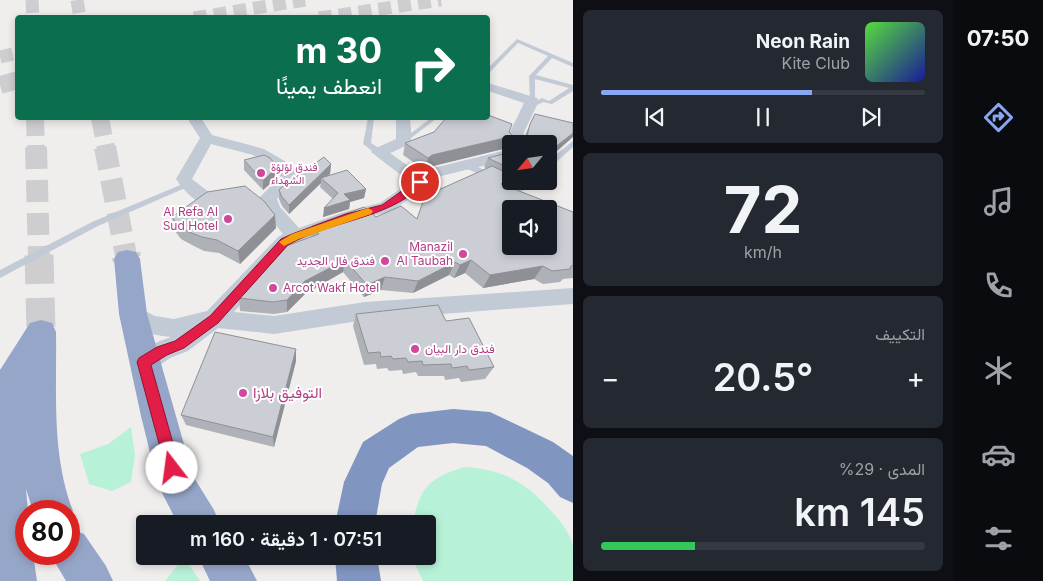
<!DOCTYPE html>
<html lang="ar">
<meta charset="utf-8">
<style>
:root{--surface:#171b24;--page:#242831;--text:#f1f3f6;--muted:#9ea1a6;--line:#363941;--accent:#89a6f2}
body{margin:0;font-family:Inter,Vazirmatn,sans-serif;background:var(--page);color:var(--text);direction:rtl;height:100vh;display:flex;flex-direction:column;font-size:19px;white-space:nowrap}
*{box-sizing:border-box;margin:0}
p{font-size:16px;color:var(--muted)}
.icon{flex:none;width:28px;height:28px;fill:none;stroke:currentColor;stroke-width:2;stroke-linecap:round;stroke-linejoin:round}
.map{position:relative;flex:1;overflow:hidden;direction:ltr}
.details{display:flex;flex-direction:column;gap:10px;padding:10px;background:#0d0f14;width:380px}
.details>*{flex:none}
.hud{position:absolute;left:15px;top:15px;width:475px;height:105px;border-radius:5px;box-shadow:0 2px 8px #0003;direction:rtl;background:#0b6e4f;color:#fff;overflow:hidden}
.needle{width:32px;rotate:241deg}
.tools{position:absolute;left:502px;top:135px;display:grid;gap:10px}
.tools a{display:grid;place-items:center;width:55px;height:55px;border-radius:5px;background:var(--surface);box-shadow:0 2px 8px #0003;font-size:25px}
.speed{position:absolute;left:15px;top:500px;display:flex;gap:10px;font-size:25px;font-weight:700;text-align:center}
.speed>*{display:grid;place-content:center;width:65px;height:65px;border-radius:50%;background:var(--surface);box-shadow:0 2px 8px #0003;line-height:1}
.speed .limit{border:8px solid #d22;background:#fff;color:#111}
.pin{position:absolute;display:grid;place-items:center;width:42px;height:42px;color:#fff;margin:-21px;border:2px solid #fff;border-radius:50%;box-shadow:0 1px 5px #0007}
.me{position:absolute;width:55px;margin:-28px;rotate:345deg;stroke-linejoin:round;filter:drop-shadow(0 0 4px #0008)}
.turn{display:flex;align-items:center;gap:18px;height:105px;padding:0 25px;font-size:22px}
.turn .icon{width:65px;height:65px;stroke-width:2.5}
.turn b{display:block;font-size:35px;line-height:42px}
.big{font-size:38px;font-weight:600;line-height:1.1}
.details .widget{flex:1;display:flex;flex-direction:column;justify-content:center;gap:8px;min-width:0;padding:0 18px;border-radius:8px;background:var(--page)}
.details .dial{align-items:center;gap:0}
.dial b{font-size:65px;line-height:1}
.song{display:flex;align-items:center;gap:15px}
.cover{width:60px;height:60px;border-radius:8px;background:linear-gradient(135deg,hsl(110 70% 55%),hsl(240 70% 35%))}
.played{height:5px;border-radius:2px;background:linear-gradient(90deg,var(--accent) 65%,var(--line) 65%)}
.keys{display:flex;justify-content:space-around;direction:ltr}
.heat{display:flex;justify-content:space-between;align-items:center;font-size:28px;direction:ltr}
.charge{height:8px;border-radius:4px;background:linear-gradient(90deg,#34c759 29%,var(--line) 0)}
.trip{position:absolute;left:136px;top:515px;width:300px;height:50px;border-radius:5px;background:var(--surface);box-shadow:0 2px 8px #0003;font-weight:600;line-height:50px;text-align:center;direction:rtl}
main{display:flex;flex:1;min-height:0}
.dock{display:flex;flex-direction:column;width:90px;justify-content:space-around;align-items:center;background:#090b0e;color:var(--muted)}
.dock .icon{width:35px;height:35px}
.dock .current{color:var(--accent)}
.dock b{font-size:22px;color:var(--text)}
.map>svg:first-child{display:block}
.green{fill:#b7f2d8}
.lines{fill:none;stroke-linecap:round;stroke-linejoin:round}
.trunk-tunnel-far3{stroke:#ceced0;stroke-width:13;stroke-dasharray:13 7;stroke-linecap:butt}
.trunk-tunnel-far2{stroke:#ceced0;stroke-width:18;stroke-dasharray:18 9;stroke-linecap:butt}
.trunk-tunnel-far1{stroke:#ceced0;stroke-width:22;stroke-dasharray:22 11;stroke-linecap:butt}
.trunk-tunnel{stroke:#ceced0;stroke-width:29;stroke-dasharray:29 14;stroke-linecap:butt}
.motorway-tunnel-far1{stroke:#ceced0;stroke-width:13;stroke-dasharray:13 7;stroke-linecap:butt}
.motorway-tunnel{stroke:#ceced0;stroke-width:18;stroke-dasharray:18 9;stroke-linecap:butt}
.service{fill:#c2cad6;fill-rule:evenodd}
.minor{fill:#c2cad6;fill-rule:evenodd}
.trunk{fill:#96a6c8;fill-rule:evenodd}
.motorway{fill:#8195c1;fill-rule:evenodd}
.wall{fill:#afb1b8}
.shaded-wall{fill:#8f9096}
.building{fill:#ccced6;stroke:#8f9096;fill-rule:evenodd}
.route{fill:#e11d48;stroke:#92132f}
.slow{fill:#f59e0b}
.hotel-dot{fill:#d1479c;stroke:#fff;stroke-width:2}
.labels{text-anchor:middle;stroke-width:4;stroke-linejoin:round;paint-order:stroke}
.far-hotel-label{font-size:11px;fill:#b23c85;stroke:#fff;text-anchor:start}
.hotel-label{font-size:12px;fill:#b23c85;stroke:#fff;text-anchor:end}
.near-hotel-label{font-size:15px;fill:#b23c85;stroke:#fff;text-anchor:start}
</style>
<main>
<nav class="dock">
<b>07:50</b>
<svg class="icon current" aria-label="directions" viewBox="0 0 24 24"><path d="M12 3l9 9-9 9-9-9zM9 14v-3h6M13 9l2 2-2 2"/></svg>
<svg class="icon" aria-label="music" viewBox="0 0 24 24"><path d="M9 18V5l10-2v13"/><circle cx="6" cy="18" r="3"/><circle cx="16" cy="16" r="3"/></svg>
<svg class="icon" aria-label="phone" viewBox="0 0 24 24"><path d="M5 4h4l2 5-3 2q2 4 5 5l2-3 5 2v4C11 20 4 13 5 4z"/></svg>
<svg class="icon" aria-label="climate" viewBox="0 0 24 24"><path d="M12 3v18M4 7l16 10M4 17L20 7"/></svg>
<svg class="icon" aria-label="car" viewBox="0 0 24 24"><path d="M5 17H2v-5l4-1 3-4h7l3 4 3 1v5h-3M9 17h6M6 11h13"/><circle cx="7" cy="17" r="2"/><circle cx="17" cy="17" r="2"/></svg>
<svg class="icon" aria-label="filters" viewBox="0 0 24 24"><path d="M4 7h16M4 17h16"/><circle cx="9" cy="7" r="2"/><circle cx="15" cy="17" r="2"/></svg>
</nav>
<section class="details">
<div class="widget">
<div class="song"><i class="cover"></i><div><b>Neon Rain</b><p>Kite Club</p></div></div>
<div class="played"></div>
<div class="keys"><svg class="icon" aria-label="previous" viewBox="0 0 24 24"><path d="M18 5L8 12l10 7zM5 5v14"/></svg><svg class="icon" aria-label="pause" viewBox="0 0 24 24"><path d="M8 5v14M16 5v14"/></svg><svg class="icon" aria-label="next" viewBox="0 0 24 24"><path d="M6 5l10 7-10 7zM19 5v14"/></svg></div>
</div>
<div class="widget dial"><b>72</b><p>km/h</p></div>
<div class="widget"><p>التكييف</p>
<div class="heat"><a>−</a><b class="big">20.5°</b><a>+</a></div>
</div>
<div class="widget"><p>المدى · 29%</p><b class="big">145 km</b><div class="charge"></div></div>
</section>
<div class="map">
<svg width="573" height="581" viewBox="0 0 573 581">
<rect width="100%" height="100%" fill="#f0eeed"/>
<g class="green">
<polygon points="131,427 135,455 131,482 112,491 89,484 80,454 108,444"/>
<path d="M 465,467 C 506,470 527,483 554,514 C 561,522 571,535 573,546 C 573,557 573,570 573,581 L 423,581 L 416,566 L 415,556 L 428,556 L 428,524 L 413,524 C 418,488 432,476 465,467 Z"/>
<polygon points="184,557 200,581 165,581"/>
</g>
<g class="lines">
<g class="trunk-tunnel-far3">
<polyline points="32,0 33,18"/>
<polyline points="77,0 80,18"/>
</g>
<g class="trunk-tunnel-far2">
<polyline points="35,118 36,148"/>
<polyline points="100,118 106,148"/>
</g>
<g class="trunk-tunnel-far1">
<polyline points="36,147 39,256"/>
<polyline points="105,147 126,256"/>
</g>
<g class="trunk-tunnel">
<polyline points="39,255 41,332"/>
<polyline points="126,255 127,259"/>
</g>
<g class="motorway-tunnel-far1">
<polyline points="194,18 305,0"/>
<polyline points="319,18 441,0"/>
<polyline points="0,57 18,53"/>
</g>
<polyline class="motorway-tunnel" points="0,85 18,80"/>
<g class="service">
<path d="M 517,39 L 573,63 L 573,67 L 552,58 L 536,75 L 573,85 L 573,91 L 552,104 L 543,102 L 537,105 L 530,102 L 529,76 L 548,56 L 518,43 L 490,72 L 488,73 L 488,68 ZM 535,79 L 569,88 L 549,101 L 542,98 L 537,101 L 535,100 Z"/>
<polygon points="368,118 374,118 371,143 382,150 382,154 376,154 363,144"/>
<polygon points="431,118 437,118 406,142 402,142 402,140"/>
<polygon points="573,141 573,147 552,166 549,166 549,160"/>
<polygon points="463,163 469,163 519,186 524,181 533,181 523,191 517,191 463,167"/>
<polygon points="185,183 188,183 192,185 98,226 0,278 0,270 92,222"/>
</g>
<g class="minor">
<polygon points="488,83 537,98 539,101 524,132 522,144 511,144 511,148 506,144 510,132 524,103 488,91"/>
<path d="M 187,118 L 201,118 L 212,135 L 264,149 L 293,166 L 296,178 L 277,199 L 280,207 L 299,228 L 344,212 L 380,203 L 410,182 L 371,152 L 374,149 L 396,139 L 396,118 L 410,118 C 412,144 415,142 390,153 L 421,175 L 429,169 L 511,149 L 511,159 L 441,176 L 392,211 L 356,220 L 302,241 L 292,247 L 234,312 L 274,316 L 365,302 L 573,288 L 573,304 L 365,320 L 274,334 L 218,328 L 188,351 L 170,358 L 153,370 L 144,373 L 135,370 L 132,362 C 139,348 157,342 171,337 C 154,335 131,332 122,314 L 125,308 L 133,305 L 155,316 L 174,319 L 207,311 L 278,237 L 283,234 L 266,213 L 259,198 L 280,177 L 279,171 L 253,155 L 211,144 L 192,179 L 210,193 L 229,190 L 235,191 L 238,195 L 235,199 C 227,201 215,205 207,204 C 195,204 182,188 176,179 L 200,138 Z"/>
</g>
<g class="trunk">
<polygon points="127,250 136,252 140,259 147,314 193,476 214,510 220,524 178,524 158,485 141,416 119,314 114,259 118,252"/>
<path d="M 41,320 L 52,323 L 56,332 C 57,392 51,453 73,511 L 69,521 L 69,511 L 33,511 L 26,489 L 28,511 L 26,511 L 26,554 L 33,554 L 37,581 L 0,581 L 0,370 L 30,323 Z"/>
<polygon points="69,528 84,534 106,566 113,581 66,581 50,554 69,554"/>
<polygon points="198,556 244,556 257,581 210,581"/>
</g>
<g class="motorway">
<polygon points="453,409 490,412 553,442 573,456 573,503 560,497 548,483 527,468 486,446 453,443 418,447 389,468 382,484 375,524 335,524 344,482 363,442 399,419 411,414"/>
<polygon points="335,556 377,556 381,581 337,581"/>
</g>
</g>
<g class="wall">
<polygon points="535,114 549,144 514,144 517,137 525,137 526,133"/>
<polygon points="509,132 507,148 429,167 425,170 403,155 405,143"/>
<polygon points="511,152 511,181 508,187 573,212 573,278 563,279 560,282 543,284 534,279 483,288 465,273 454,278 449,275 413,293 381,290 364,297 343,272 305,294 287,312 274,314 240,311 239,298 311,237 312,226 376,217 417,219 487,169 484,167 488,158"/>
<polygon points="244,160 277,167 278,177 263,190 244,170"/>
<polygon points="331,164 330,174 327,176 366,189 364,198 350,202 349,209 323,217 333,199 320,187 321,183 289,214 282,206 279,199 279,190 289,182"/>
<polygon points="172,217 276,228 240,264 219,253 204,251 192,245 181,239 175,231"/>
<polygon points="356,314 446,321 494,367 485,379 461,382 459,378 445,380 444,376 418,376 416,372 403,374 402,370 389,371 387,368 377,369 376,364 364,365 353,326"/>
<polygon points="296,349 296,361 274,447 186,425 181,415"/>
</g>
<g class="shaded-wall">
<polygon points="573,133 573,137 549,158 549,152"/>
<polygon points="513,136 507,148 429,167 425,170 428,158 432,155"/>
<polygon points="331,164 330,174 323,180 321,178 321,183 289,214 289,205"/>
<polygon points="277,167 278,177 263,190 263,181"/>
<polygon points="511,177 511,181 507,189 501,184"/>
<polygon points="366,189 364,198 350,202 349,209 323,217 324,208 344,194"/>
<polygon points="275,215 276,228 240,264 238,251"/>
<polygon points="345,260 343,272 305,294 287,312 287,300 305,281"/>
<polygon points="471,260 465,273 454,278 460,265"/>
<polygon points="455,262 449,275 413,293 418,281"/>
<polygon points="543,266 534,279 483,288 490,275"/>
<polygon points="385,277 381,290 364,297 367,285"/>
<polygon points="296,349 296,361 274,447 273,437"/>
</g>
<g class="building">
<polygon points="535,114 573,123 573,133 549,152 549,144 517,144 517,137 527,136 530,124"/>
<polygon points="488,115 512,124 509,132 513,136 432,155 428,158 405,143 434,132 446,118 488,118"/>
<polygon points="511,152 511,169 488,158"/>
<polygon points="264,155 270,158 277,167 263,181 244,160"/>
<polygon points="324,157 331,164 289,205 282,197 279,190 288,181 289,182"/>
<path d="M 492,166 L 511,175 L 511,177 L 501,184 L 573,212 L 573,266 L 571,266 L 570,269 L 552,271 L 543,266 L 490,275 L 471,260 L 460,265 L 455,262 L 418,281 L 385,277 L 367,285 L 345,260 L 305,281 L 287,300 L 273,302 L 239,298 L 286,246 L 319,234 L 312,226 L 364,207 L 376,217 L 401,206 L 417,219 L 425,196 ZM 511,209 L 549,209 L 549,246 L 511,246 Z"/>
<polygon points="347,170 366,189 344,194 350,200 324,208 338,193 321,178"/>
<polygon points="245,186 264,201 275,215 238,251 217,240 202,237 189,232 178,225 172,217 207,192"/>
<polygon points="438,305 446,321 469,318 494,367 469,370 467,366 452,368 451,364 423,365 422,361 408,362 406,358 393,359 391,356 381,357 380,352 368,353 356,314"/>
<polygon points="215,332 296,349 273,437 181,415"/>
</g>
<path class="route" d="M 417,180 L 420,180 L 425,182 C 392,219 331,220 288,245 L 218,323 L 184,348 L 167,355 L 151,365 L 180,468 L 178,473 L 172,475 L 167,473 L 137,362 L 139,358 L 157,347 L 175,341 L 210,316 L 281,239 L 292,234 L 346,214 L 382,205 Z"/>
<polygon class="slow" points="368,208 373,211 371,214 299,239 284,246 279,242 292,234"/>
<g class="hotel-dot">
<circle cx="261" cy="173" r="5"/>
<circle cx="228" cy="219" r="5"/>
<circle cx="463" cy="254" r="5"/>
<circle cx="385" cy="261" r="5"/>
<circle cx="273" cy="288" r="5"/>
<circle cx="415" cy="349" r="5"/>
<circle cx="243" cy="393" r="5"/>
</g>
<g class="labels">
<g class="far-hotel-label">
<text x="271" y="171">فندق لؤلؤة<tspan x="271" dy="13">الشهداء</tspan></text>
</g>
<g class="hotel-label">
<text x="218" y="216">Al Refa Al<tspan x="218" dy="14">Sud Hotel</tspan></text>
<text x="453" y="251">Manazil<tspan x="453" dy="14">Al Taubah</tspan></text>
<text x="375" y="265">فندق فال الجديد</text>
<text x="283" y="292" text-anchor="start">Arcot Wakf Hotel</text>
<text x="425" y="353" text-anchor="start">فندق دار البيان</text>
</g>
<g class="near-hotel-label">
<text x="253" y="398">التوفيق بلازا</text>
</g>
</g>
</svg>
<div class="tools">
<a><svg class="needle" viewBox="-14 -14 28 28"><path d="M0-13l5 13h-10z" fill="#e53935"/><path d="M0 13l5-13h-10z" fill="#9ea1a6"/></svg></a>
<a><svg class="icon" aria-label="sound" viewBox="0 0 24 24"><path d="M4 9h4l5-4v14l-5-4H4zM17 9q2 3 0 6"/></svg></a>
</div>
<div class="speed"><div class="limit">80</div></div>
<div class="pin" style="left:420px;top:182px;background:#d93025"><svg class="icon" aria-label="arrive" viewBox="0 0 24 24"><path d="M6 21V4h12l-3 4 3 4H6"/></svg></div>
<svg class="me" style="left:172px;top:468px" viewBox="-20 -20 40 40"><circle r="19" fill="#fff"/><path d="M0-13L10 11 0 6-10 11z" fill="#e11d48"/></svg>
<div class="trip">07:51 · 1 دقيقة · 160 m</div>
<div class="hud">
<div class="turn"><svg class="icon" aria-label="right" viewBox="0 0 24 24"><path d="M7 20v-9h11M14 6l5 5-5 5"/></svg><div><b>30 m</b>انعطف يمينًا</div></div>
</div>
</div>
</main>
